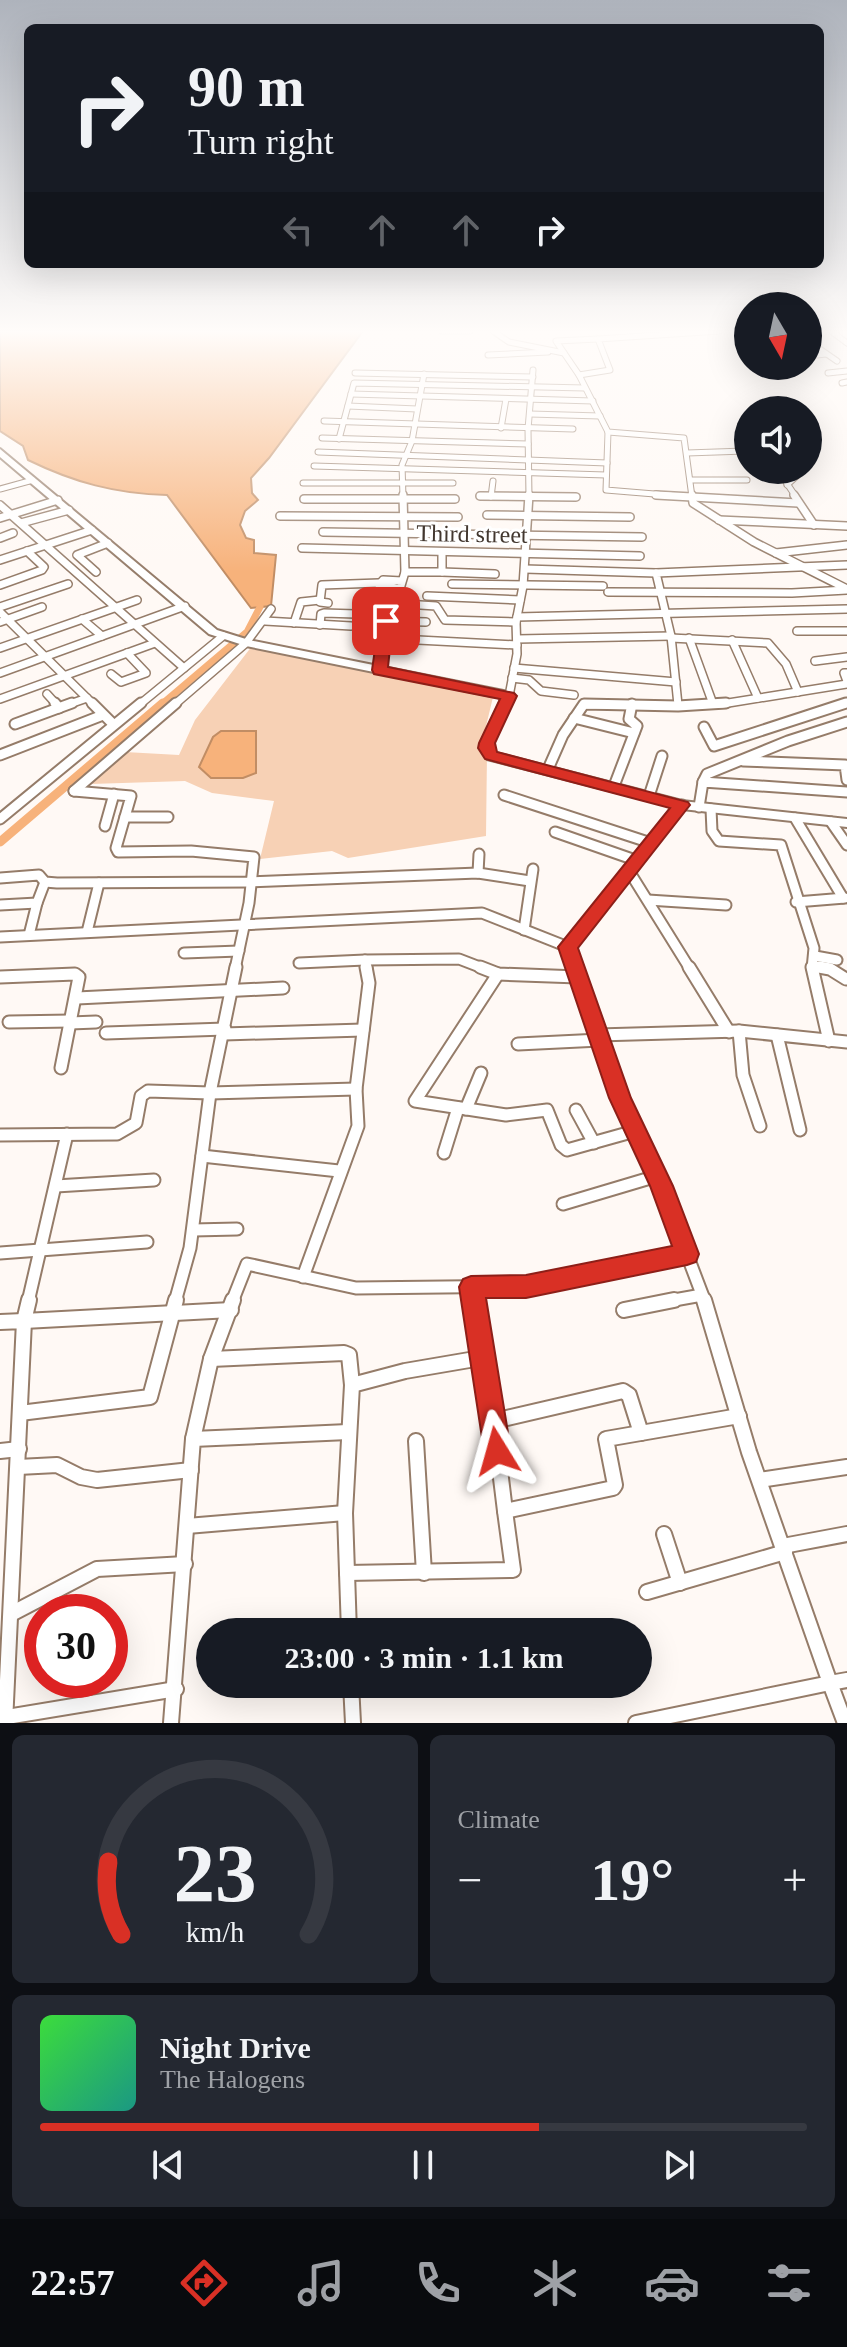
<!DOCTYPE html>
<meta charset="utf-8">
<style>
:root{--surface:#171b24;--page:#242831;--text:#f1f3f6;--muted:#9ea1a6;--line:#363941;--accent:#d93025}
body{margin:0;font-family:Georgia,serif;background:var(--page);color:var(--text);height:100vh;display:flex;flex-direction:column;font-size:30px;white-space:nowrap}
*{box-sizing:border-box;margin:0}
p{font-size:26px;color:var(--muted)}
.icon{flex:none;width:44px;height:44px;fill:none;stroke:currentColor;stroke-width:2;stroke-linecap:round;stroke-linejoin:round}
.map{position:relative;height:1723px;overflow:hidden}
.drawer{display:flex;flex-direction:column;gap:12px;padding:12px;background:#0d0f14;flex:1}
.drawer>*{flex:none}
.hud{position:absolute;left:24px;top:24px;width:800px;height:244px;border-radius:12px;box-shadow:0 8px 32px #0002;background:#171b24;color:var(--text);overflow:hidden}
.needle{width:52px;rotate:171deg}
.controls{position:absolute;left:734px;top:292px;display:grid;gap:16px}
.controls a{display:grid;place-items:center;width:88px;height:88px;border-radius:50%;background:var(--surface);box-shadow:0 8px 32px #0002;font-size:40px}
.speed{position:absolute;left:24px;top:1594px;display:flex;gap:16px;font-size:40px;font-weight:700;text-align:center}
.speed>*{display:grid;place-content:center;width:104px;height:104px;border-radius:50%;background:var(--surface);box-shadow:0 8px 32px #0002;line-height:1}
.speed .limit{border:12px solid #d22;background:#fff;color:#111}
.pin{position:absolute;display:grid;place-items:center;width:68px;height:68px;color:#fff;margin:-34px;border-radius:16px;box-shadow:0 4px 12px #0006}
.me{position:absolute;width:88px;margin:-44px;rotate:352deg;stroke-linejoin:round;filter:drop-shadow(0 0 6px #0008)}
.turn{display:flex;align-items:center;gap:28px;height:168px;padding:0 32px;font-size:36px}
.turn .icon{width:104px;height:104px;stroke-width:2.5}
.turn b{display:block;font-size:56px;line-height:68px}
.lanes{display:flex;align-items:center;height:76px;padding:0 32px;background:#0003;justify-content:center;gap:40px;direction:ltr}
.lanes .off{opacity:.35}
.big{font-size:60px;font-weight:800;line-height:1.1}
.drawer .card{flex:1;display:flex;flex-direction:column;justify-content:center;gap:12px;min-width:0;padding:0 28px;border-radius:12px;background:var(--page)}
.drawer .dial{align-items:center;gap:0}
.dial svg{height:208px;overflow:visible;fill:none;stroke:var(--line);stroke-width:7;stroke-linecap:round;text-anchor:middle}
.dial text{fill:var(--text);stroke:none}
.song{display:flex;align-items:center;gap:24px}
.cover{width:96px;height:96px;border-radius:12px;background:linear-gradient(135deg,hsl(120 70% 55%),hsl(170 70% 35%))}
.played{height:8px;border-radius:4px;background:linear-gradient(90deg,var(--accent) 65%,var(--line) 65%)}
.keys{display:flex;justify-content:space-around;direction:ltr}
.heat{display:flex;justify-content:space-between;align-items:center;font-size:44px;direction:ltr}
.drawer .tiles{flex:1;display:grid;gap:12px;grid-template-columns:1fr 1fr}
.card:last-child{grid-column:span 2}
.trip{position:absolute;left:196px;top:1618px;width:456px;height:80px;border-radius:40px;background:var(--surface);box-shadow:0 8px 32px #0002;font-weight:800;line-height:80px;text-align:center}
.menu{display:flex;height:128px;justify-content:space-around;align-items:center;background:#090b0e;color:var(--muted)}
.menu .icon{width:56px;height:56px}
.menu .on{color:var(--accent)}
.menu b{font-size:36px;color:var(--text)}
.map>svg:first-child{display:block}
.green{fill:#f7d1b5}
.water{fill:#f7b27b;stroke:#c18d64;stroke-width:2}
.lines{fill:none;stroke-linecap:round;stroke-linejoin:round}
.canal-far1{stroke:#f7b27b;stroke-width:7}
.canal{stroke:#f7b27b;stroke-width:9}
.street-far4-casing{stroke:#957c69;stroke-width:7}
.street-far3-casing{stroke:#957c69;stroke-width:10}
.street-far2-casing{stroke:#957c69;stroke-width:13}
.street-far1-casing{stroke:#957c69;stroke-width:15}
.street-casing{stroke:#957c69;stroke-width:18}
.secondary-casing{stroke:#957c69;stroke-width:4}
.street-far4{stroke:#fff;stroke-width:5}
.street-far3{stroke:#fff;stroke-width:7}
.street-far2{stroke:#fff;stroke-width:9}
.street-far1{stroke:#fff;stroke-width:11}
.street{stroke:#fff;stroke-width:14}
.secondary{fill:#fff;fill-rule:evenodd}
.route{fill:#d93025;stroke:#8d1f18;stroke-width:2}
.labels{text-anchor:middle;stroke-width:6;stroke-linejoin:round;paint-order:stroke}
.far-street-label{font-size:24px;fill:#42372f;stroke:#fff}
</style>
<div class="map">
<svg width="847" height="1723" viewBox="0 0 847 1723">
<rect width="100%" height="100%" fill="#fff9f5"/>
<polygon class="green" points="252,646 493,697 482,743 487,753 486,836 348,858 332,851 260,859 274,801 212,793 185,781 91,784 125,752 179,755 195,720"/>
<g class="water">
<path d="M 10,331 L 363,331 L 269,458 L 251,478 L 252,493 L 258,500 L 245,511 L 240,525 L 246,538 L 254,540 L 254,553 L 276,555 L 271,606 L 251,608 L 167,495 C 116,494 73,482 28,460 L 23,446 L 0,431 L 0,332 Z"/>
<polygon points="221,731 256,731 256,773 243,778 211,778 199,767 213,737"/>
</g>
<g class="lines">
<polyline class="canal-far1" points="161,705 247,632 260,607"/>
<polyline class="canal" points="0,842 163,703"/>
<g class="street-far4-casing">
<g id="street-far4">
<polyline points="442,331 470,331"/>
<polyline points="493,331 509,342 564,353 579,375"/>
<polyline points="831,331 847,343"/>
<polyline points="808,341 837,361"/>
<polyline points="564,353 556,341 598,339"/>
<polyline points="488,355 548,352"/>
<polyline points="808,356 826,354"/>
<polyline points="355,373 533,377"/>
<polyline points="828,373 847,371"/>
<polyline points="842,383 847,382"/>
<polyline points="351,394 593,401"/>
<polyline points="348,406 417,409"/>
<polyline points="530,414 600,416"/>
<polyline points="324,421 573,429"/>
<polyline points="501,428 506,399"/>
<polyline points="608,432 606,490 691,497"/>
<polyline points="322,438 528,444"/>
<polyline points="339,439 354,383 585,388"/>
<polyline points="318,452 607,463"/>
<polyline points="687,453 745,451"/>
<polyline points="314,466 606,475"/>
<polyline points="778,470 796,497"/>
<polyline points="691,480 747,480"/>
<polyline points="303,483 453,483"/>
<polyline points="787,485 797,476 794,470"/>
<polyline points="0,489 33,480"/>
<polyline points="480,496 552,497"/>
<polyline points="403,497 402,465 412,441 424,374"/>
<polyline points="491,497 493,481"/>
<polyline points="529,497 528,429 533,370"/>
<polyline points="692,497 684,438 608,432 579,375 610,370 598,339 719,331"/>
</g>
</g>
<g class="street-far3-casing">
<g id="street-far3">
<polyline points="656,495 798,503"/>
<polyline points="692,495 693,503 754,542 847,589"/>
<polyline points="794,495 814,525"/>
<polyline points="480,496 576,497"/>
<polyline points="304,499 455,499"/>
<polyline points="0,505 184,668"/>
<polyline points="487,515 630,517"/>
<polyline points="280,516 458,517"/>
<polyline points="0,518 58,500"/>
<polyline points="719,520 847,526"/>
<polyline points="21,523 69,510"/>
<polyline points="323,532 642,537"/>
<polyline points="0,538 13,533"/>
<polyline points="302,548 640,556"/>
<polyline points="776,553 847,545"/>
<polyline points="0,560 92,530"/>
<polyline points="525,569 656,573"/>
<polyline points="96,572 77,555 108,543"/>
<polyline points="405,572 442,572 442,552"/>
<polyline points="442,572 495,574"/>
<polyline points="402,581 383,580 379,585 400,589 405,572 403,495"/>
<polyline points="452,584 603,586"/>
<polyline points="0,585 42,570 44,567 27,551"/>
<polyline points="608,592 792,593 847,590"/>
<polyline points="427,596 520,600"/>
<polyline points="328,603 320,602 322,585 379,583"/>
<polyline points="389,603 436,606 445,620 516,622"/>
<polyline points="0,607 68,584"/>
<polyline points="0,612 94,705"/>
<polyline points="517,617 847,609"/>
<polyline points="82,619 102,636"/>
<polyline points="265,621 351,626"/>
<polyline points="386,621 426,622"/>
<polyline points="0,622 42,607"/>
<polyline points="294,623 301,602 320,600"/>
<polyline points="320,625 321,614 324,613 387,615"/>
<polyline points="797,631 847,631"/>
<polyline points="360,633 360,643 384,646"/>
<polyline points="671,638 768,643 786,664 798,692"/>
<polyline points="689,638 713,704"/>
<polyline points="517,639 671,636"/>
<polyline points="418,640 517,645"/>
<polyline points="732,640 758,698"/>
<polyline points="0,648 137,600"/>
<polyline points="815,661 847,657"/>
<polyline points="514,668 676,682"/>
<polyline points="380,670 388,610"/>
<polyline points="0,673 185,606"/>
<polyline points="847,673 844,673 847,681"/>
<polyline points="111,674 121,682 146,673 127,653"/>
<polyline points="512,678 529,680 541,691 574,695"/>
<polyline points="47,694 57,705"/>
<polyline points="509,696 517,654 516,622 523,586 529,495"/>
<polyline points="0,699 155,643"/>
<polyline points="67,705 87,698"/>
<polyline points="139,705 223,636"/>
<polyline points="174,705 246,643 271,609"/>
<polyline points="583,705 645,705"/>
<polyline points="678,705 671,636 656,573 847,565"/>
<polyline points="693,705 722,704 847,684"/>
<polyline points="840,705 847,703"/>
</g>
</g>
<g class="street-far2-casing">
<g id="street-far2">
<polyline points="55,703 59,708"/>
<polyline points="92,703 113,724"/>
<polyline points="574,718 634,733"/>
<polyline points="15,724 72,703"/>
<polyline points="704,727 714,746 846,703"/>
<polyline points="0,755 103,715"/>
<polyline points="743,761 845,765 847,780"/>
<polyline points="548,769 563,735 584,704 678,706 726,703"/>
<polyline points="703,782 707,774 788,741 847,722"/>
<polyline points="614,786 637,726 629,719 632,704"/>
<polyline points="74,791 176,703"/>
<polyline points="74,791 131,796 116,848 118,852 191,851 254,857 249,903 235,969"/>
<polyline points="504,795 651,843"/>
<polyline points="649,796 662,756"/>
<polyline points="699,807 703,782 847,792"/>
<polyline points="711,809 712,831 719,841 781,845 814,948 812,969"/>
<polyline points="125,817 168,817"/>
<polyline points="795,818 843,898"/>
<polyline points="0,819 141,703"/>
<polyline points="831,822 847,845"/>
<polyline points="105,826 114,794"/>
<polyline points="555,832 638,861"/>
<polyline points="629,871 690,969"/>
<polyline points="478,873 479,854"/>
<polyline points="0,878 39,875 45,882 57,883 250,882 478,873 530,881"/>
<polyline points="648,900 726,905"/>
<polyline points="796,902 845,898"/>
<polyline points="0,905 37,903 45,882"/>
<polyline points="524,930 533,869"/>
<polyline points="87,932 99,883"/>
<polyline points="29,935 37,903"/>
<polyline points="0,937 482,913 568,947"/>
<polyline points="184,953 239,951"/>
<polyline points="815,956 837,960"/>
<polyline points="299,963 365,960"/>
<polyline points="813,966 830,969"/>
<polyline points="367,969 365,960 459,959 485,969"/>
<polyline points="576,969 568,947 682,805"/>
</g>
</g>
<g class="street-far1-casing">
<g id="street-far1">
<polyline points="480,967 498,974 578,977"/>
<polyline points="575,967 620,1098 661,1186 705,1302"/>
<polyline points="689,967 729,1032"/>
<polyline points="812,967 829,1041"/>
<polyline points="819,967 830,969 846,979"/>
<polyline points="498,974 415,1101 506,1115 547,1110 561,1145 567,1150 635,1131"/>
<polyline points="0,977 75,974 79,977 61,1068"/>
<polyline points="77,998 283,988"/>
<polyline points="9,1022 71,1021"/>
<polyline points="70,1023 96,1022"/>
<polyline points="739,1031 743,1075 760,1126"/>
<polyline points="106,1033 225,1029"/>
<polyline points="224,1034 363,1030"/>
<polyline points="598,1035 739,1031 847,1042"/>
<polyline points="777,1035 800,1130"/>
<polyline points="518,1044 600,1040"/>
<polyline points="466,1109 481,1073"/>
<polyline points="576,1110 594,1143"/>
<polyline points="0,1135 117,1134 136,1123 141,1096 148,1091 210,1093 356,1089"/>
<polyline points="444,1153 458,1108"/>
<polyline points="202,1156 339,1171"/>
<polyline points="56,1186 154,1180"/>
<polyline points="563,1204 657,1176"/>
<polyline points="193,1230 237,1229"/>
<polyline points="0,1253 147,1242"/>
<polyline points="303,1277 358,1126 356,1089 369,983 366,967"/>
<polyline points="471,1287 473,1302"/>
<polyline points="28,1302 67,1134"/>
<polyline points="175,1302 190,1248 210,1093 236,967"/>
<polyline points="232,1302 247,1264 356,1288 526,1286 687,1254"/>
<polyline points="663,1302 702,1295"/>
</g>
</g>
<g class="street-casing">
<g id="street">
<polyline points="29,1300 24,1321 231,1310"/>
<polyline points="473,1300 481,1358"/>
<polyline points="624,1310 674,1300"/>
<polyline points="0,1322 24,1321 5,1723"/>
<polyline points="211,1359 344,1353 349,1355 352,1385"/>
<polyline points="20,1413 150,1397 176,1300"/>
<polyline points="494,1421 623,1391 629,1395 641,1433"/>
<polyline points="193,1439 211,1359 233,1300"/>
<polyline points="416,1441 424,1573"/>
<polyline points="0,1451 19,1449"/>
<polyline points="18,1467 57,1465 81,1477 97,1480 191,1470"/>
<polyline points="760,1480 847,1467"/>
<polyline points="187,1526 345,1513"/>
<polyline points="664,1534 680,1583"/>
<polyline points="783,1546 847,1534"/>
<polyline points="347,1573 513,1570 505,1511"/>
<polyline points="647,1592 785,1552"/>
<polyline points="11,1614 97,1569 185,1564"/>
<polyline points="349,1632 345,1513 352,1385 405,1371 481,1358 494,1421 505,1511 613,1488 615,1485 606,1439 739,1416"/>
<polyline points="351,1684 353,1723"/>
<polyline points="1,1718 176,1689"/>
<polyline points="171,1723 193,1439 348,1432"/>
<polyline points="636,1723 830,1683 749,1452 704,1300"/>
<polyline points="845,1723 830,1683 847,1680"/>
</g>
</g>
<g class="secondary-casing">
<polygon id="secondary" points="0,449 217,630 249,640 513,693 515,696 493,743 492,748 496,753 682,801 847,819 847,827 682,809 487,759 480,748 481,743 502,698 246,646 209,634 0,457"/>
</g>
<use href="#street-far4" class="street-far4"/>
<use href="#street-far3" class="street-far3"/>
<use href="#street-far2" class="street-far2"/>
<use href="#street-far1" class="street-far1"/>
<use href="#street" class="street"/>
<use href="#secondary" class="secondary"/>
</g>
<linearGradient id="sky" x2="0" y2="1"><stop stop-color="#aeb3bc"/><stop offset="0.58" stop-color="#fffcfa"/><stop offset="1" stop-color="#fffcfa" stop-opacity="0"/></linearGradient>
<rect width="847" height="572" fill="url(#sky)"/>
<polygon class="route" points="386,616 393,621 388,667 514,693 517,696 495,743 497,752 688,802 690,805 578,948 631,1098 673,1186 699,1254 696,1262 687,1265 526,1298 486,1298 511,1451 507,1461 497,1465 488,1461 484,1451 459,1287 463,1279 471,1276 526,1275 672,1246 650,1186 609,1098 558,947 670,808 485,759 478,748 479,743 500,699 374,674 372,670 379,621"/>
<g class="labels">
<g class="far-street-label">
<text transform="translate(472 534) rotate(1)" y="8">Third street</text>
</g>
</g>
</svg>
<div class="controls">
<a><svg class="needle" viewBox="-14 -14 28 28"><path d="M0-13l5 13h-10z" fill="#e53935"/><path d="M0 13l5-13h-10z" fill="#9ea1a6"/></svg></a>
<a><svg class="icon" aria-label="sound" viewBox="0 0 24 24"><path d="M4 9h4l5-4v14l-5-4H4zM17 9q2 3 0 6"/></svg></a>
</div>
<div class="speed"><div class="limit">30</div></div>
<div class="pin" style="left:386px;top:621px;background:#d93025"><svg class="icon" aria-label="arrive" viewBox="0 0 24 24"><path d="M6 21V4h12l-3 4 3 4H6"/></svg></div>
<svg class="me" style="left:497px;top:1451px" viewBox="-20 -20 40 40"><path d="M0-17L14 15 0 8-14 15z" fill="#d93025" stroke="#fff" stroke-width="4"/></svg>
<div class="trip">23:00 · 3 min · 1.1 km</div>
<div class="hud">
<div class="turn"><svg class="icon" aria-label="right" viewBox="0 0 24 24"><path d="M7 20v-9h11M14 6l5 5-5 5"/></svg><div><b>90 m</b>Turn right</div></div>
<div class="lanes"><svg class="icon off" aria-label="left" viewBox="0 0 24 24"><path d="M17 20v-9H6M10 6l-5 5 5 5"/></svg><svg class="icon off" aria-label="ahead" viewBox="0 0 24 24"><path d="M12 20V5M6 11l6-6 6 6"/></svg><svg class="icon off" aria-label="ahead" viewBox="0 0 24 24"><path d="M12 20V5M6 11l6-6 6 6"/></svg><svg class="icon" aria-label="right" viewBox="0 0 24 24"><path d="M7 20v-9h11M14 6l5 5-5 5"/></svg></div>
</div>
</div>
<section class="drawer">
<div class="tiles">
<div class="card dial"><svg viewBox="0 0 100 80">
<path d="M14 69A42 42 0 1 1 86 69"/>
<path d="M14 69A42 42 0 0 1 9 41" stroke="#d93025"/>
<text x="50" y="56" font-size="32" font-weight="700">23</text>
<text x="50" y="72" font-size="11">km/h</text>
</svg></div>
<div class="card"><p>Climate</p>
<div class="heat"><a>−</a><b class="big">19°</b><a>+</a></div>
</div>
<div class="card">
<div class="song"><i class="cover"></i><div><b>Night Drive</b><p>The Halogens</p></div></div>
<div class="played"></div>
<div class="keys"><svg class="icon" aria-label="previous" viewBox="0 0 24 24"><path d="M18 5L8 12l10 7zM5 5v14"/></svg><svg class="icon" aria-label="pause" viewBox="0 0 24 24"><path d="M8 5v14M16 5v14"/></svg><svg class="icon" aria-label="next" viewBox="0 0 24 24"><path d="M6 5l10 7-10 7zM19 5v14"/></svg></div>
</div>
</div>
</section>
<nav class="menu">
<b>22:57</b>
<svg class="icon on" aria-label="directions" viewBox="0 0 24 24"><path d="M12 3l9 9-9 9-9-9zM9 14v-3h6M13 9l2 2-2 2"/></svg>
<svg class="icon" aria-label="music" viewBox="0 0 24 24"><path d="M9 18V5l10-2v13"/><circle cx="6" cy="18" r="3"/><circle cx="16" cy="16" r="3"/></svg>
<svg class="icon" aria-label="phone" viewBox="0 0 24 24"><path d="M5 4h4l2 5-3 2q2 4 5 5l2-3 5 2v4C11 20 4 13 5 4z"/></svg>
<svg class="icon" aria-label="climate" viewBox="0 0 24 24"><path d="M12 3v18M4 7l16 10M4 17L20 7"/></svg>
<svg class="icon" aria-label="car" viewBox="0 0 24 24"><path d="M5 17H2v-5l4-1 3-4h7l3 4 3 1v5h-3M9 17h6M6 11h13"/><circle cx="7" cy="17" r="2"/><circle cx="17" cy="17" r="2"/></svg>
<svg class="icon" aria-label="filters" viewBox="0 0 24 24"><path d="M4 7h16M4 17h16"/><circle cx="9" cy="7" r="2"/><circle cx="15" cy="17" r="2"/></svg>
</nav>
